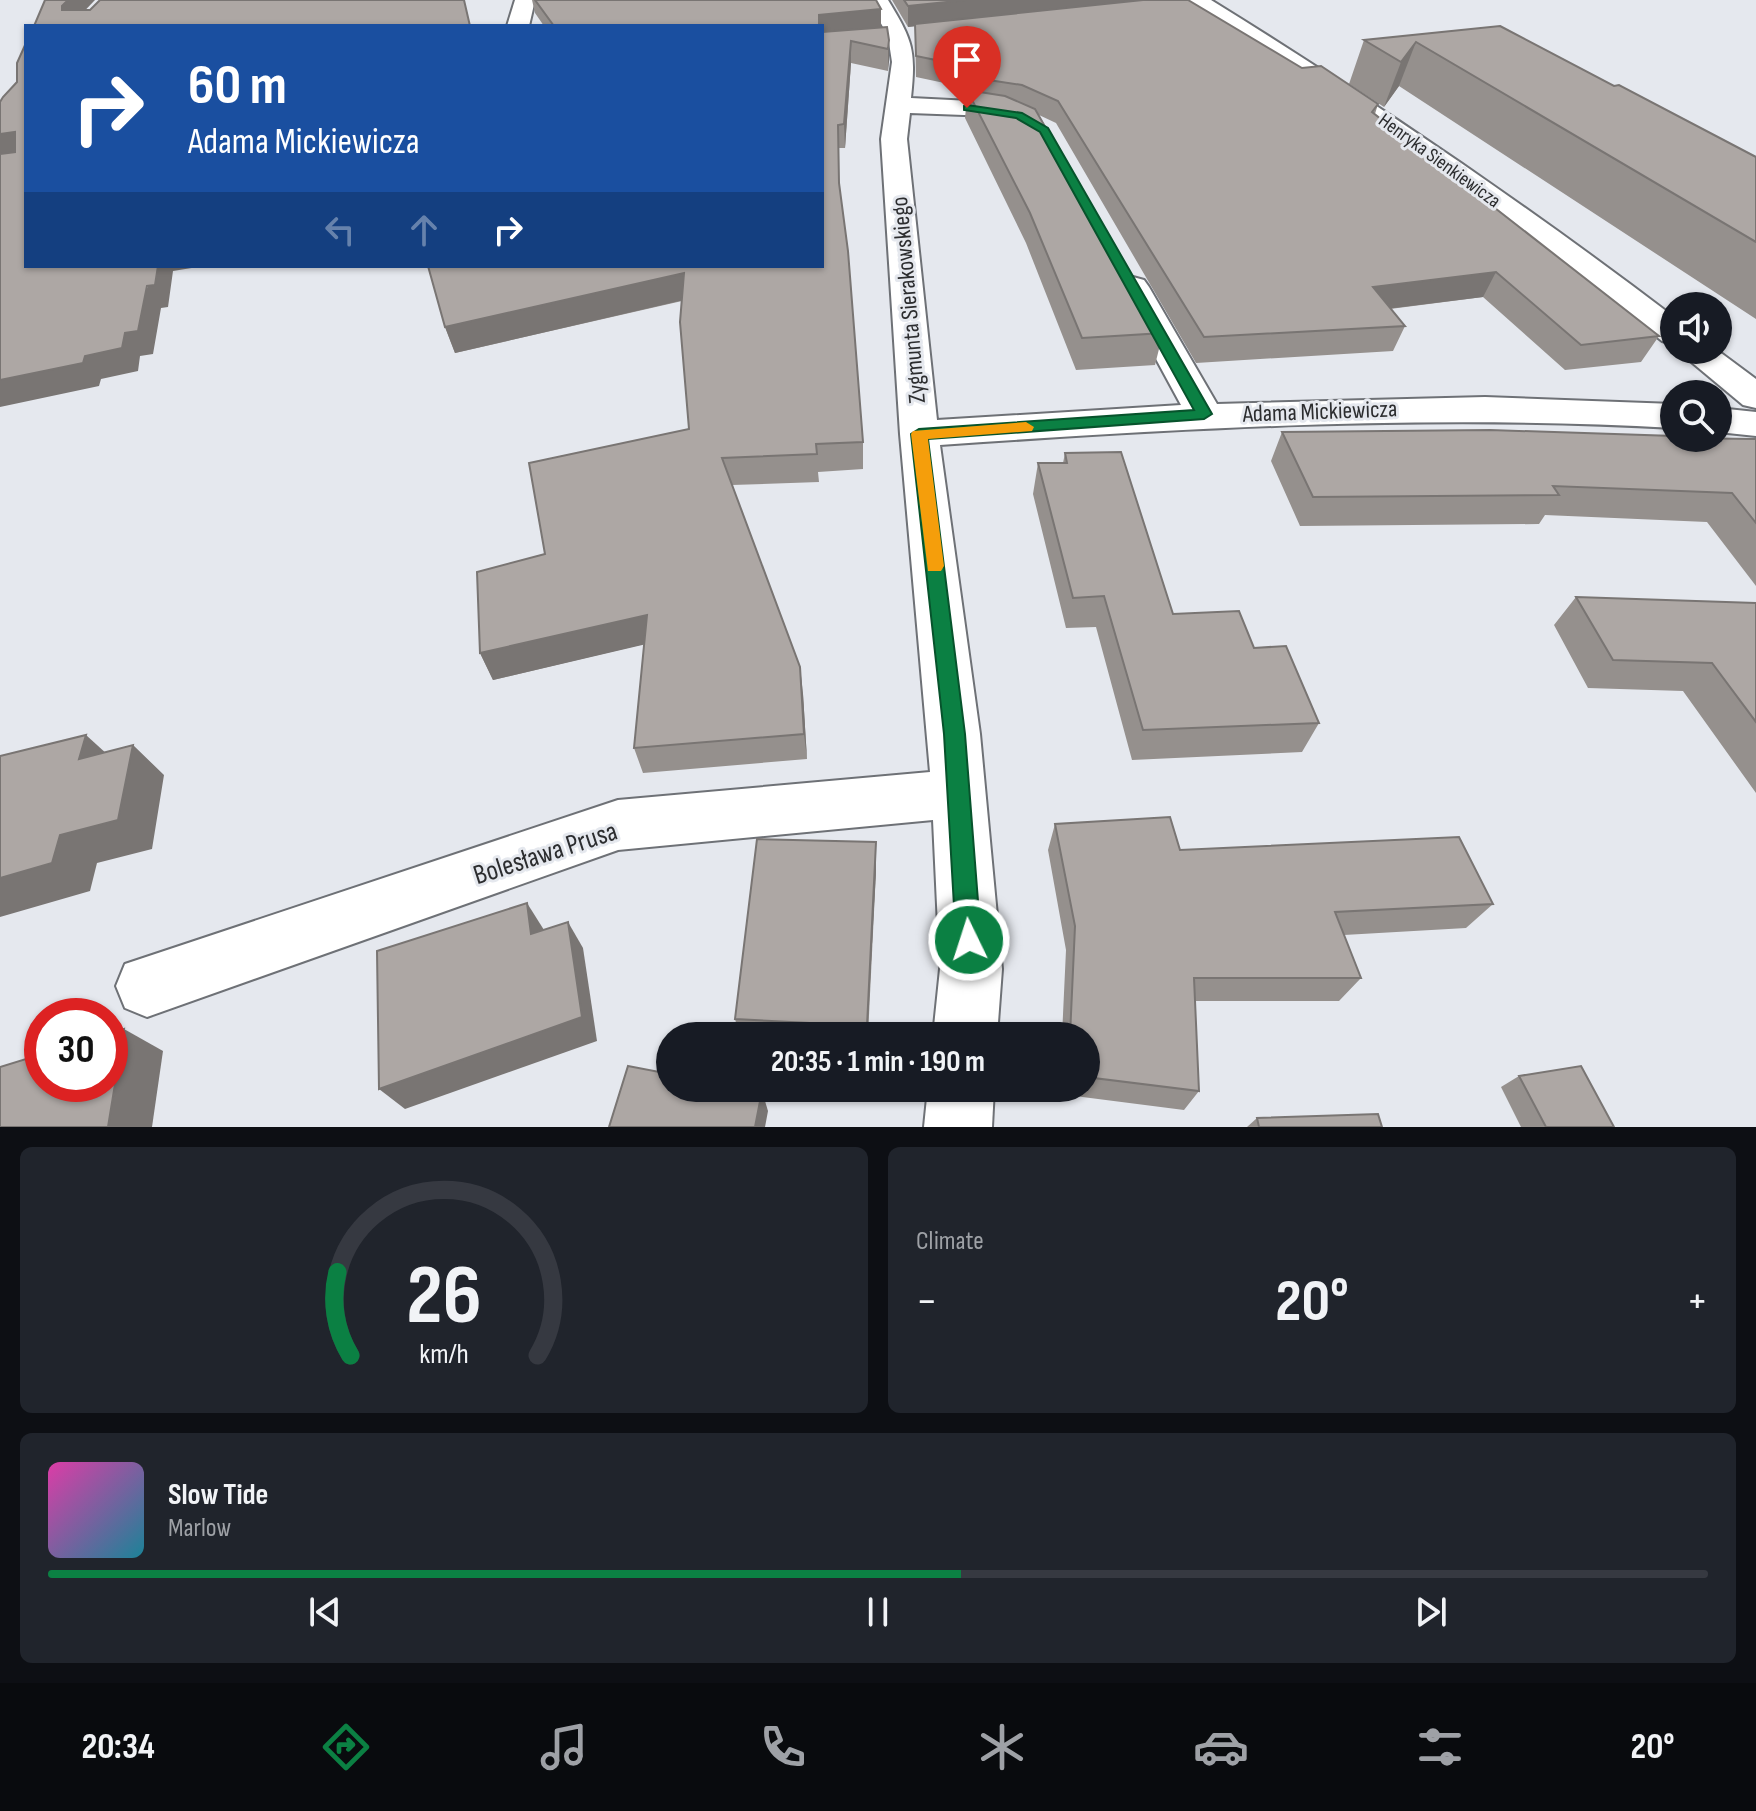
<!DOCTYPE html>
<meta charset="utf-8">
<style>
:root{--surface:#171b24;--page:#20242c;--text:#f1f3f6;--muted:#9ea1a6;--line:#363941;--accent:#0b8043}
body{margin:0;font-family:"Sofia Sans Condensed",sans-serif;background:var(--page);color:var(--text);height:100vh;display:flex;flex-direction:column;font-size:30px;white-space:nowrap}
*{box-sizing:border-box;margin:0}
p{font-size:26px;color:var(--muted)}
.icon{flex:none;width:44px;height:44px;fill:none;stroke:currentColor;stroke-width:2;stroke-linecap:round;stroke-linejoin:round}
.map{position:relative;height:1127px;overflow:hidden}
.drawer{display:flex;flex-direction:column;gap:20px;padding:20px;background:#0d0f14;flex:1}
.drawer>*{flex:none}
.top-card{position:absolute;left:24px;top:24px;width:800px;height:244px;border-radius:0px;box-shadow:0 2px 6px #0004;background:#1a4fa0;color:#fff;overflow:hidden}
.tools{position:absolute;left:1660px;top:292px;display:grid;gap:16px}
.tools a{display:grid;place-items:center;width:72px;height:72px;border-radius:50%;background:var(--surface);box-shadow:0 2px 6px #0004;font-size:40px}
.speed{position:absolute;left:24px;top:998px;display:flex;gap:16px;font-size:40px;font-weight:700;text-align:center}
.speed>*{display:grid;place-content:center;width:104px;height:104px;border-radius:50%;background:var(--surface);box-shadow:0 2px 6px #0004;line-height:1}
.speed .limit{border:12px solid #d22;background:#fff;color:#111}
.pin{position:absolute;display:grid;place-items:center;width:68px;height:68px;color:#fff;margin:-82px -34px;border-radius:50% 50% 50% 0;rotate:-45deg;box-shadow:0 0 8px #0007}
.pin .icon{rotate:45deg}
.me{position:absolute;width:88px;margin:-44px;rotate:356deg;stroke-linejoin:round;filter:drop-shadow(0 0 6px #0008)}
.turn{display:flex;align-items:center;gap:28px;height:168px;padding:0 32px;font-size:36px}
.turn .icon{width:104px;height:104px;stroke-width:2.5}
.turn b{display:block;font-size:56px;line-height:68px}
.lanes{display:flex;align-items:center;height:76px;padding:0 32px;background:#0003;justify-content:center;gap:40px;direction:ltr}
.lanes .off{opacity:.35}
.big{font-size:60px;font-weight:700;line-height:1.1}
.drawer .card{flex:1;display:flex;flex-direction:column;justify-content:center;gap:12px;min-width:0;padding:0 28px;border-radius:12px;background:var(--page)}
.drawer .dial{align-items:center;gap:0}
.dial svg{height:208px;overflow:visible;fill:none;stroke:var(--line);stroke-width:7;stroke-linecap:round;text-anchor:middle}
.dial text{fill:var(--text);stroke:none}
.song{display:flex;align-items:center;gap:24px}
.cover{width:96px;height:96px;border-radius:12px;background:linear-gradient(135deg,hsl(320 70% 55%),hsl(190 70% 35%))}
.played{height:8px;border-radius:4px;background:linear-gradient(90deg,var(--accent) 55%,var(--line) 55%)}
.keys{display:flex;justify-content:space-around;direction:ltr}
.heat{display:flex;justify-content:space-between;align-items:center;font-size:44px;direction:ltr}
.drawer .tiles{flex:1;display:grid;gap:20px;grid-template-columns:1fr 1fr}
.card:last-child{grid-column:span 2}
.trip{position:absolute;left:656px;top:1022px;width:444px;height:80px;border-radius:40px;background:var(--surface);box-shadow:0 2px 6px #0004;font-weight:700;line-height:80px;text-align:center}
.tab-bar{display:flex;height:128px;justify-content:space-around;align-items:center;background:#090b0e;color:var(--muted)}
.tab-bar .icon{width:56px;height:56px}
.tab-bar .active{color:var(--accent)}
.tab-bar b{font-size:36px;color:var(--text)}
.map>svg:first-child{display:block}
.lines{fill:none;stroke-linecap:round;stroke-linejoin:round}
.street-casing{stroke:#6e7176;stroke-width:4}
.street{fill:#fff;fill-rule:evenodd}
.wall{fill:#95908d}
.shaded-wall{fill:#797573}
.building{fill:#ada7a4;stroke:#797573;stroke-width:2}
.route{fill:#0b8043;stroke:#07532c;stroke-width:2}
.slow{fill:#f59e0b}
.labels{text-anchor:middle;stroke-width:6;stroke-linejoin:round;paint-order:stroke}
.far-street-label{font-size:20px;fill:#2c2d2f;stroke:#e5e8ee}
.street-label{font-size:24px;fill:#2c2d2f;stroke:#e5e8ee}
.near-street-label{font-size:28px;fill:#2c2d2f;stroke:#e5e8ee}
</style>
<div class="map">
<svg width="1756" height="1127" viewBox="0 0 1756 1127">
<rect width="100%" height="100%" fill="#e5e8ee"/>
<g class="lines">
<g class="street-casing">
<g id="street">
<polygon points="515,0 535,0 529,26 507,26"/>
<path d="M 868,0 L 888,0 C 913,41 916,50 911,98 L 991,102 L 1032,112 L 1036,117 L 1032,122 L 1023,125 L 991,116 L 910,113 L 907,139 L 937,420 L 1181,405 L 1117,287 L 1122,280 L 1133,277 L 1144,280 L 1149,287 L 1217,404 L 1485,397 L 1674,404 L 1674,428 C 1428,414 1185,428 940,445 L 980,734 L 1002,969 L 997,1036 L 933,1036 L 940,969 L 933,820 L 618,850 L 147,1017 L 125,1008 L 116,986 L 125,964 L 618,800 L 930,772 L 900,434 L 881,139 L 892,62 L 888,36 Z"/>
<path d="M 1187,0 L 1211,0 C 1371,99 1524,203 1674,317 L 1674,344 L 1662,341 L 1572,270 L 1345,104 Z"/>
<polygon points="1677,350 1717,350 1756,379 1756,408 1743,405"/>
<polygon points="1718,408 1756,412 1756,436 1718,432"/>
<polygon points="928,1088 994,1088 992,1127 924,1127"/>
</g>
</g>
<use href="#street" class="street"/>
</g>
<g class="wall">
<polygon points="532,0 876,0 881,27 889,40 888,71 851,63 845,148 838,148 839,183 863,442 863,469 818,472 819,482 732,485 803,694 807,759 643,773 634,748 644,644 493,680 480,653 545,554 689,429 682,301 455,353 445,327 822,266 822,26 544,26 535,13"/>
<polygon points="892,0 1188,0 1302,68 1378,104 1375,114 1659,336 1641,362 1565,370 1483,297 1390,309 1405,326 1393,351 1196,363 1056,123 1039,115 1163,333 1155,365 1076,370 1026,243 965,118 967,98 955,96 949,84 916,77 915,26 908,27"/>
<polygon points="1500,26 1614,86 1756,157 1756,319 1399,86 1384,107 1349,84 1364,40"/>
<polygon points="1282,432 1756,439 1756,586 1707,522 1545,515 1539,524 1300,526 1271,461"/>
<polygon points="1065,453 1173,614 1254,648 1319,723 1302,752 1132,760 1096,627 1066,628 1033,494 1038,463 1063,463"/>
<polygon points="1576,597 1756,603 1756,793 1683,691 1588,688 1554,625"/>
<polygon points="1055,824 1180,850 1493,904 1466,928 1344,935 1361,978 1339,1001 1195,1001 1199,1091 1184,1110 1059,1094 1059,1088 1086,1088 1086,1036 1062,1036 1066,950 1048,850"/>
<polygon points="876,871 868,1036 740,1036 735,1019"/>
<polygon points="1519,1076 1614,1127 1521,1127 1501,1087"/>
<polygon points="1257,1118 1382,1127 1247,1127"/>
</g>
<g class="shaded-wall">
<polygon points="68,0 95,0 72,24 62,10 62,6"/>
<polygon points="966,0 1154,0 908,27 908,6"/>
<polygon points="881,9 881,29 822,36 822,26 819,26 819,15"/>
<polygon points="889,40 889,62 888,71 888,49"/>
<polygon points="851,41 851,63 845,148 844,124"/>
<polygon points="1416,42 1399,86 1384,107 1401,62"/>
<polygon points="15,132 26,150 0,155 0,134"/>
<polygon points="158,266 204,266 173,271 168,307 161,308 153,354 140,356 138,371 101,379 99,386 0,407 0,380 125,333"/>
<polygon points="1496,272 1483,297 1362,312 1373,287"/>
<polygon points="684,273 688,299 455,353 445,327"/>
<polygon points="647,615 655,642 493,680 480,653"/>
<polygon points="800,667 803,694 807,759 804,734"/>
<polygon points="86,735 119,765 79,759"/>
<polygon points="133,745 164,775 152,849 97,863 90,891 0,917 0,878"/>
<polygon points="876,842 876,871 867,1036 867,1026"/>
<polygon points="527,903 544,930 531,934"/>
<polygon points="568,922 583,948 597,1041 405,1109 379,1089"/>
<polygon points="124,1029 163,1051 152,1127 108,1127"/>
<polygon points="762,1091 768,1111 765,1127 755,1127"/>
</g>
<g class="building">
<polygon points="45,0 68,0 62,6 62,10 90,10 100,0 464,0 470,26 34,26"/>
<polygon points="535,0 876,0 881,9 819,15 819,26 554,26"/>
<polygon points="904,0 966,0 908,6"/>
<polygon points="1143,0 1188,0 1302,68 1321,66 1378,104 1372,112 1659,336 1581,345 1496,272 1373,287 1405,326 1204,337 1058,101 1022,85 956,75 950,63 916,56 915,24"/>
<polygon points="1500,26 1614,86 1619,85 1756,157 1756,242 1416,42 1401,62 1364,40"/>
<polygon points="887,27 889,40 888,49 851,41 844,124 838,125 839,183 848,251 863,442 816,444 817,454 722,458 800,667 804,734 634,748 647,615 480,653 477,572 545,554 529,463 689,429 680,322 684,273 445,327 428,266 822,266 822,32"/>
<polygon points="26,43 26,266 158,266 155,285 147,286 138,331 125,333 122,348 85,356 83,363 0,380 0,154 15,152 15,132 0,134 0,102 3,97 17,82 17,63"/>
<polygon points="967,90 1005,96 1035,109 1163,333 1082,338 1030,213"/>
<polygon points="1490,430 1674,436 1674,438 1756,439 1756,523 1732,493 1553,486 1559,495 1313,497 1282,432"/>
<polygon points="1121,452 1173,614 1239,611 1254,648 1286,646 1319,723 1143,730 1104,596 1073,598 1038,463 1067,463 1065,453"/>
<polygon points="1576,597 1756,603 1756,722 1712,663 1613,660"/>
<polygon points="86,735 79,759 133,745 118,820 60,835 52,863 0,878 0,756"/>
<polygon points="1170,817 1180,850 1459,837 1493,904 1335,912 1361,978 1194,978 1199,1091 1086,1077 1086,1036 1070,1036 1075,926 1055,824"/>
<polygon points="757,839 876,842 867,1026 735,1019"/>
<polygon points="527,903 531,934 568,922 582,1017 379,1089 377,951"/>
<polygon points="124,1029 108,1127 0,1127 0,1067 42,1054 42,1084 110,1084 110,1033"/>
<polygon points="628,1066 670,1074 670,1088 745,1088 762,1091 755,1127 609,1127"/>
<polygon points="1581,1066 1614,1127 1546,1127 1519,1076"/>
<polygon points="1378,1114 1382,1127 1259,1127 1257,1118"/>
</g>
<polygon class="route" points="967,105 1022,113 1048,128 1212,414 1204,419 928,439 965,734 981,940 978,949 969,952 960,949 956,940 944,734 911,434 919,429 1194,410 1040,132 1016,118 964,110 964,106"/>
<polygon class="slow" points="1026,422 1034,427 1032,431 928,439 944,566 941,571 928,571 911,434 913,431"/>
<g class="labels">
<g class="far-street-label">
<text transform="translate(1440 160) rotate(36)" y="7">Henryka Sienkiewicza</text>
</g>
<g class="street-label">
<text transform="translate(908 300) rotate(-95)" y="8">Zygmunta Sierakowskiego</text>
<text transform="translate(1320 411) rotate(-2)" y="8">Adama Mickiewicza</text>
</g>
<g class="near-street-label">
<text transform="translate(545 852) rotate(-18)" y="10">Bolesława Prusa</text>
</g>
</g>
</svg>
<div class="tools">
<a><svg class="icon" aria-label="sound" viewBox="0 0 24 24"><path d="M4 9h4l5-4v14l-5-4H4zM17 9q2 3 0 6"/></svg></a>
<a><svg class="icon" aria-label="search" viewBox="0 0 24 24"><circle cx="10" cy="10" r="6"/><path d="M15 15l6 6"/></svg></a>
</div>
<div class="speed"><div class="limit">30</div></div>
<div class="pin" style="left:967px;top:108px;background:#d93025"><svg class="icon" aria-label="arrive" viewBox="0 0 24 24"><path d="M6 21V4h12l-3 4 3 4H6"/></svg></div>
<svg class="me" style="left:969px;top:940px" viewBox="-20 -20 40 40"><circle r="17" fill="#0b8043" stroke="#fff" stroke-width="3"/><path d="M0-11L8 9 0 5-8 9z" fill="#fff"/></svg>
<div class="trip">20:35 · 1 min · 190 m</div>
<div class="top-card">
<div class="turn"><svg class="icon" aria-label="right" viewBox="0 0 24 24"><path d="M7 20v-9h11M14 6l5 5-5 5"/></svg><div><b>60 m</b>Adama Mickiewicza</div></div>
<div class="lanes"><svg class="icon off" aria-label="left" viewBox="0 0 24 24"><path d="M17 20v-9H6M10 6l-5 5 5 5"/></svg><svg class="icon off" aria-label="ahead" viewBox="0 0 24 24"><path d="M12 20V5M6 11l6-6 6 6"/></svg><svg class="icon" aria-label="right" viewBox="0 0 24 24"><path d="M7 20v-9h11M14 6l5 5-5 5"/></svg></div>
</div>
</div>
<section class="drawer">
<div class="tiles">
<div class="card dial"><svg viewBox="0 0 100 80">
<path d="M14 69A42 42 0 1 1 86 69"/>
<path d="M14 69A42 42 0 0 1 9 37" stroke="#0b8043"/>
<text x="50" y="56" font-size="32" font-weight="700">26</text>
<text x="50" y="72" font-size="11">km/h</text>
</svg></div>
<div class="card"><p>Climate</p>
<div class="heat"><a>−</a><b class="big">20°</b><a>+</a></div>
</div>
<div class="card">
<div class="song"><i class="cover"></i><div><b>Slow Tide</b><p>Marlow</p></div></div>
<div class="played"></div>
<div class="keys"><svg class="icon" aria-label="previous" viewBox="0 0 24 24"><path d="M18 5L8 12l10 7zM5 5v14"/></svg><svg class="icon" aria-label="pause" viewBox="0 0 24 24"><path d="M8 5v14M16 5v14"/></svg><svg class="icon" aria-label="next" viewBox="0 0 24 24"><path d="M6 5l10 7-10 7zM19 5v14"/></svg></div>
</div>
</div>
</section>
<nav class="tab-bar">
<b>20:34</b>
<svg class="icon active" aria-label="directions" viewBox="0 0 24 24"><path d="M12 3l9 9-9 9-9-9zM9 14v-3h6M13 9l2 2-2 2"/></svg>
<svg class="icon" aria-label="music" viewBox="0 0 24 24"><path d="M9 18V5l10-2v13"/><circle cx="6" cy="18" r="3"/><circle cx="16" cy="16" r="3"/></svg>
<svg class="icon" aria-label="phone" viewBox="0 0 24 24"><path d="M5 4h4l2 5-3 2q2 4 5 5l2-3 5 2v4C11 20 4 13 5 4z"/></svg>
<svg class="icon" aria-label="climate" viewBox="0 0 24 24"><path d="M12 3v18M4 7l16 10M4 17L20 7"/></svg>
<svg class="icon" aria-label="car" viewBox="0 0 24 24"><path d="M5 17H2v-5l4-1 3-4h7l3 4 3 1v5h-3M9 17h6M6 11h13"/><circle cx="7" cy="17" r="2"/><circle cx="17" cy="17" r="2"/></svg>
<svg class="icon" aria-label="filters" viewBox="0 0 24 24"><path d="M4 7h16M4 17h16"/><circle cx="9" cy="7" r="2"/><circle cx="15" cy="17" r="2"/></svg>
<b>20°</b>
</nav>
